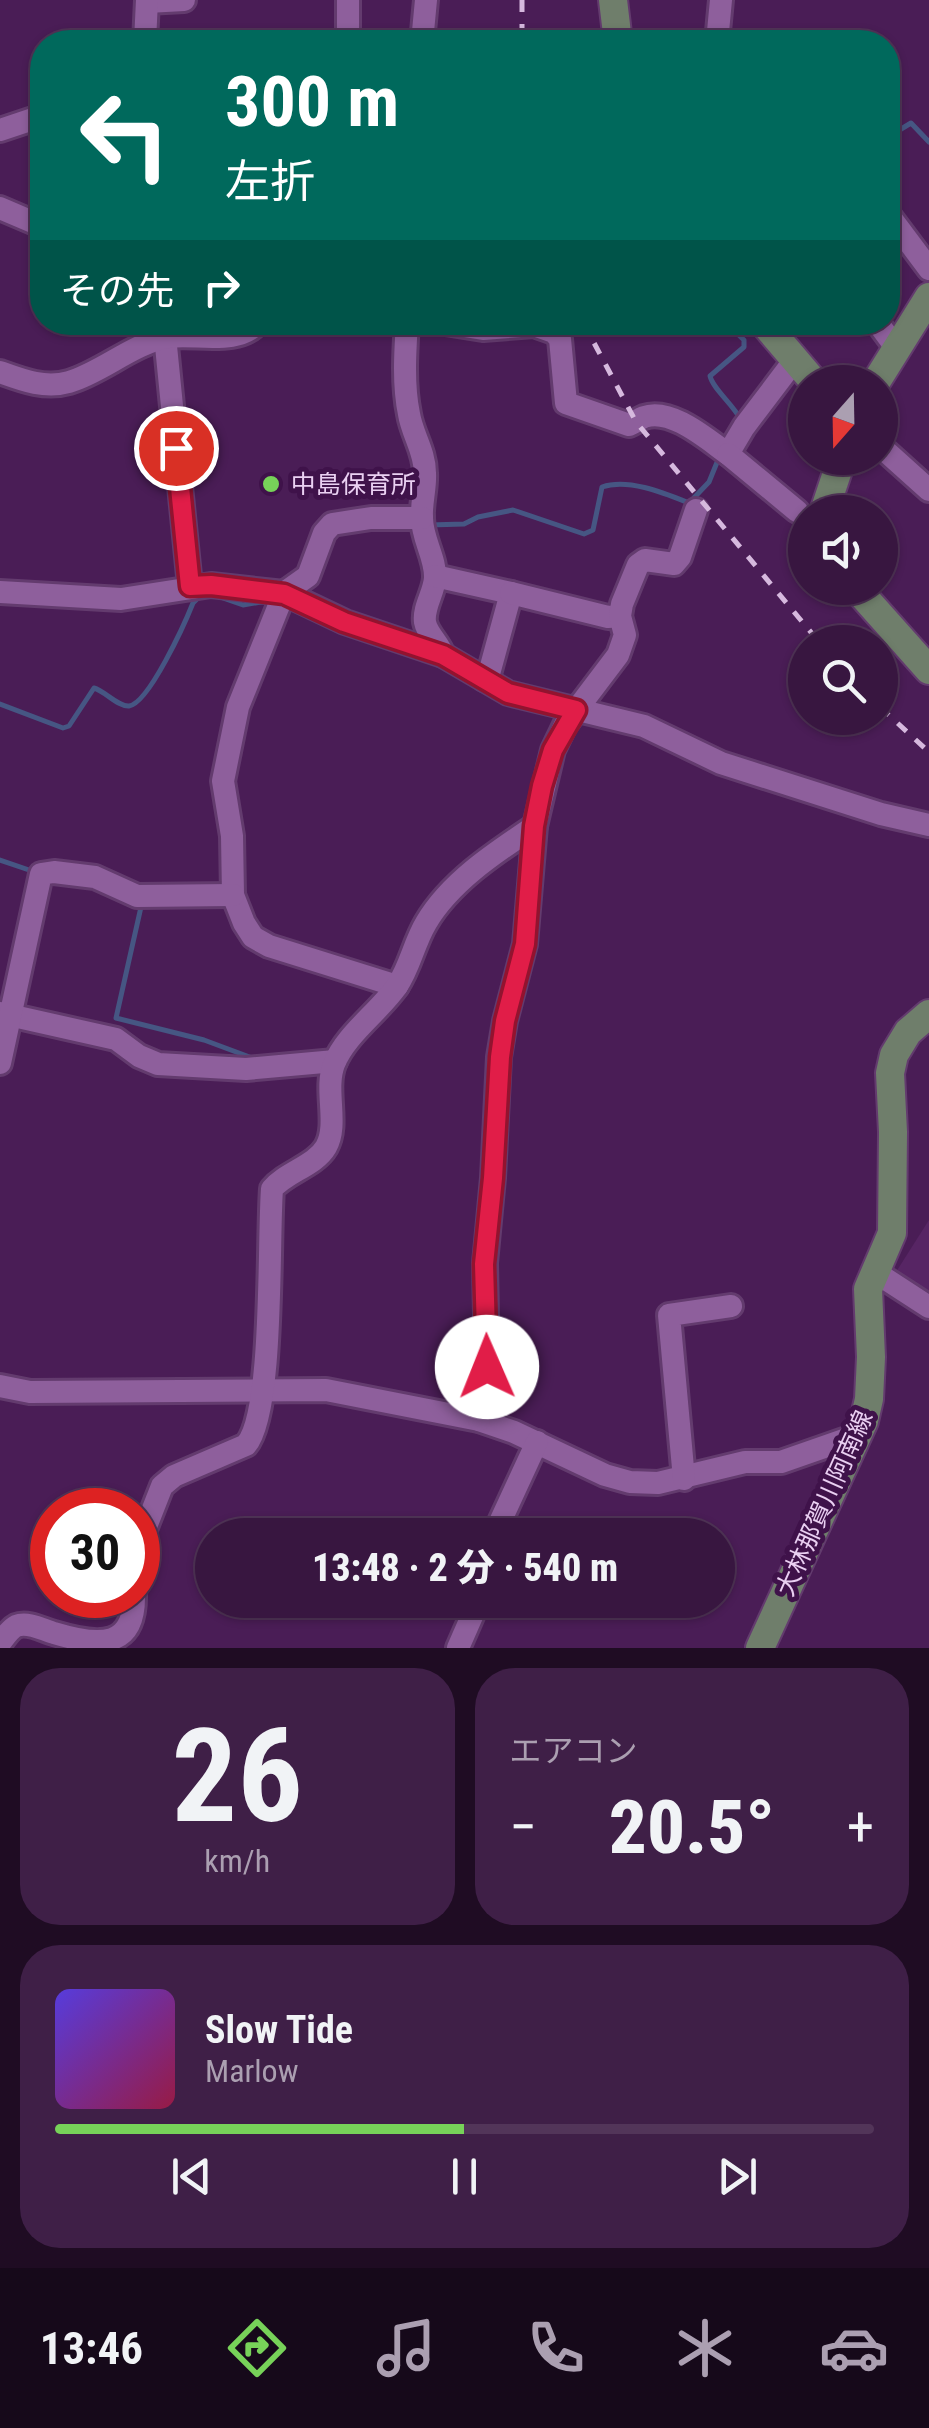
<!DOCTYPE html>
<html lang="ja">
<meta charset="utf-8">
<style>
:root{--surface:#381640;--page:#3f1f47;--text:#f1f3f6;--muted:#ab9fb1;--line:#523559;--accent:#77d259}
body{margin:0;font-family:"Roboto Condensed","Noto Sans JP",sans-serif;background:var(--page);color:var(--text);height:100vh;display:flex;flex-direction:column;font-size:38px;white-space:nowrap}
*{box-sizing:border-box;margin:0}
p{font-size:32px;color:var(--muted)}
.icon{flex:none;width:55px;height:55px;fill:none;stroke:currentColor;stroke-width:2;stroke-linecap:round;stroke-linejoin:round}
.map{position:relative;height:1648px;overflow:hidden}
.details{display:flex;flex-direction:column;gap:20px;padding:20px;background:#1f0c23;flex:1}
.details>*{flex:none}
.top-card{position:absolute;left:30px;top:30px;width:870px;height:305px;border-radius:40px;box-shadow:0 2px 8px #0004,0 0 0 2px var(--line);background:#00695c;color:#fff;overflow:hidden}
.needle{width:65px;rotate:200deg}
.fabs{position:absolute;left:788px;top:365px;display:grid;gap:20px}
.fabs a{display:grid;place-items:center;width:110px;height:110px;border-radius:50%;background:var(--surface);box-shadow:0 2px 8px #0004,0 0 0 2px var(--line);font-size:50px}
.speed{position:absolute;left:30px;top:1488px;display:flex;gap:20px;font-size:50px;font-weight:700;text-align:center}
.speed>*{display:grid;place-content:center;width:130px;height:130px;border-radius:50%;background:var(--surface);box-shadow:0 2px 8px #0004,0 0 0 2px var(--line);line-height:1}
.speed .limit{border:15px solid #d22;background:#fff;color:#111}
.pin{position:absolute;display:grid;place-items:center;width:85px;height:85px;color:#fff;margin:-42px;border:5px solid #fff;border-radius:50%;box-shadow:0 2px 10px #0007}
.me{position:absolute;width:110px;margin:-55px;rotate:359deg;stroke-linejoin:round;filter:drop-shadow(0 0 8px #0008)}
.turn{display:flex;align-items:center;gap:35px;height:210px;padding:0 30px;font-size:45px}
.turn .icon{width:130px;height:130px;stroke-width:2.5}
.turn b{display:block;font-size:70px;line-height:85px}
.then{display:flex;align-items:center;height:95px;padding:0 30px;background:#0003;gap:20px;font-size:38px}
.big{font-size:75px;font-weight:800;line-height:1.1}
.details .card{flex:1;display:flex;flex-direction:column;justify-content:center;gap:15px;min-width:0;padding:0 35px;border-radius:40px;background:var(--page)}
.details .dial{align-items:center;gap:0}
.dial b{font-size:130px;line-height:1}
.song{display:flex;align-items:center;gap:30px}
.cover{width:120px;height:120px;border-radius:15px;background:linear-gradient(135deg,hsl(250 70% 55%),hsl(340 70% 35%))}
.played{height:10px;border-radius:5px;background:linear-gradient(90deg,var(--accent) 50%,var(--line) 50%)}
.keys{display:flex;justify-content:space-around;direction:ltr}
.heat{display:flex;justify-content:space-between;align-items:center;font-size:55px;direction:ltr}
.details .tiles{flex:1;display:grid;gap:20px;grid-template-columns:1fr 1fr}
.card:last-child{grid-column:span 2}
.trip{position:absolute;left:195px;top:1518px;width:540px;height:100px;border-radius:50px;background:var(--surface);box-shadow:0 2px 8px #0004,0 0 0 2px var(--line);font-weight:800;line-height:100px;text-align:center}
.tabs{display:flex;height:160px;justify-content:space-around;align-items:center;background:#16091a;color:var(--muted)}
.tabs .icon{width:70px;height:70px}
.tabs .selected{color:var(--accent)}
.tabs b{font-size:45px;color:var(--text)}
.map>svg:first-child{display:block}
.built{fill:#572564}
.lines{fill:none;stroke-linecap:round;stroke-linejoin:round}
.stream{stroke:#465683;stroke-width:5}
.minor-casing{stroke:#633b6e;stroke-width:28}
.major-casing{stroke:#633b6e;stroke-width:32}
.minor{stroke:#8e5f9c;stroke-width:22}
.major{stroke:#6f7e6b;stroke-width:28}
.rail{stroke:#d6b9de;stroke-width:5;stroke-dasharray:12 12;stroke-linecap:butt}
.route-casing{stroke:#92132f;stroke-width:25}
.route{stroke:#e11d48;stroke-width:18}
.poi-dot{fill:#77d259;stroke:#3f124a;stroke-width:4}
.labels{text-anchor:middle;stroke-width:10;stroke-linejoin:round;paint-order:stroke}
.poi-label{font-size:25px;fill:#ead0f2;stroke:#3f124a;text-anchor:start}
.street-label{font-size:25px;fill:#ead0f2;stroke:#3f124a}
</style>
<div class="map">
<svg width="929" height="1648" viewBox="0 0 929 1648">
<rect width="100%" height="100%" fill="#4a1d56"/>
<polygon class="built" points="929,1220 929,1296 896,1272"/>
<g class="lines">
<g class="stream">
<polyline points="888,137 911,123 929,142"/>
<path d="M 725,322 L 744,340 L 744,347 L 710,376 C 713,389 733,404 741,420"/>
<polyline points="689,503 709,482 720,455"/>
<path d="M 429,525 L 464,524 L 478,517 L 513,510 L 584,534 L 593,530 L 602,487 C 628,478 664,493 689,503"/>
<polyline points="220,597 243,605 267,601"/>
<path d="M 0,704 L 63,728 L 69,726 L 94,688 C 105,691 118,707 129,706 C 149,703 185,623 193,603 L 200,596"/>
<polyline points="0,860 32,871"/>
<polyline points="136,905 141,907 116,1018 204,1040 255,1059"/>
</g>
<g class="minor-casing">
<g id="minor">
<polyline points="147,2 184,0"/>
<polyline points="145,42 147,0"/>
<polyline points="348,42 348,0"/>
<polyline points="422,42 426,0"/>
<polyline points="717,42 721,0"/>
<polyline points="0,130 42,116"/>
<polyline points="0,208 42,226"/>
<polyline points="888,214 929,269"/>
<path d="M 407,322 C 405,353 403,385 409,414 C 412,434 425,451 425,473 C 426,488 421,503 422,518 C 422,539 436,558 435,578 C 434,593 423,607 425,622 C 427,634 439,643 443,655"/>
<path d="M 439,322 L 483,329 L 534,325 L 554,332 L 560,339 L 566,403 L 629,425 C 634,423 639,419 644,417 C 671,407 708,440 728,454 L 744,427 L 794,361"/>
<polyline points="877,322 897,349"/>
<polyline points="164,326 190,586"/>
<path d="M 0,372 C 22,380 45,389 69,382 C 103,372 133,343 169,337 C 195,333 240,346 258,322"/>
<polyline points="880,446 929,490"/>
<polyline points="728,454 797,511"/>
<polyline points="435,576 511,593 490,670 484,679"/>
<polyline points="0,592 121,599 211,585 284,593 345,622 443,655 508,693 644,726 721,763 881,814 929,825"/>
<polyline points="511,593 608,617 620,616"/>
<polyline points="397,986 269,946 253,937 244,923 233,895 232,836 223,781 238,707 284,593 308,576 324,533 332,524 371,518 422,518"/>
<polyline points="0,1013 116,1039 139,1056 158,1064 246,1069 335,1061"/>
<polyline points="0,1063 41,874 54,872 95,877 137,896 233,895"/>
<polyline points="875,1272 929,1307"/>
<polyline points="0,1386 30,1392 326,1390 479,1420 514,1432 605,1475 630,1482 658,1483 745,1462 781,1462 844,1440 857,1439"/>
<polyline points="479,1420 487,1367 485,1263 493,1178 499,1057 505,1021 525,944 535,826 553,750 565,725 618,655 625,635 620,616 622,604 638,565 645,560 674,564 680,557 696,510"/>
<polyline points="684,1479 669,1315 731,1306"/>
<polyline points="494,1535 537,1442"/>
<path d="M 138,1547 L 162,1486 L 174,1476 L 246,1445 C 274,1413 268,1240 272,1189 C 286,1172 315,1166 326,1147 C 339,1124 324,1090 334,1064 C 346,1034 379,1012 397,986 C 410,967 414,943 426,923 C 450,882 496,852 535,826"/>
<path d="M 0,1643 C 4,1638 10,1629 16,1626 C 28,1621 43,1630 54,1633 C 100,1647 135,1648 134,1595"/>
<polyline points="458,1648 479,1600"/>
</g>
</g>
<g class="major-casing">
<g id="major">
<polyline points="613,0 618,42"/>
<polyline points="763,322 814,382"/>
<polyline points="876,382 929,297"/>
<polyline points="824,512 842,458"/>
<polyline points="856,588 929,670"/>
<polyline points="760,1648 864,1421 869,1399 871,1357 868,1289 892,1233 893,1132 890,1073 894,1055 908,1032 929,1014"/>
</g>
</g>
<use href="#minor" class="minor"/>
<use href="#major" class="major"/>
<g class="rail">
<polyline points="522,0 522,42"/>
<polyline points="583,322 636,422 819,642"/>
<polyline points="880,707 929,752"/>
</g>
</g>
<g class="lines">
<g class="route-casing">
<polyline id="route" points="176,448 190,586 211,585 284,594 344,622 443,655 508,693 576,710 553,750 542,786 534,826 525,944 505,1021 500,1057 493,1178 484,1264 487,1367"/>
</g>
<use href="#route" class="route"/>
</g>
<circle class="poi-dot" cx="271" cy="484" r="10"/>
<g class="labels">
<g class="poi-label">
<text x="291" y="493">中島保育所</text>
</g>
<g class="street-label">
<text transform="translate(824 1503) rotate(-66)" y="9">大林那賀川阿南線</text>
</g>
</g>
</svg>
<div class="fabs">
<a><svg class="needle" viewBox="-14 -14 28 28"><path d="M0-13l5 13h-10z" fill="#e53935"/><path d="M0 13l5-13h-10z" fill="#ab9fb1"/></svg></a>
<a><svg class="icon" aria-label="sound" viewBox="0 0 24 24"><path d="M4 9h4l5-4v14l-5-4H4zM17 9q2 3 0 6"/></svg></a>
<a><svg class="icon" aria-label="search" viewBox="0 0 24 24"><circle cx="10" cy="10" r="6"/><path d="M15 15l6 6"/></svg></a>
</div>
<div class="speed"><div class="limit">30</div></div>
<div class="pin" style="left:176px;top:448px;background:#d93025"><svg class="icon" aria-label="arrive" viewBox="0 0 24 24"><path d="M6 21V4h12l-3 4 3 4H6"/></svg></div>
<svg class="me" style="left:487px;top:1367px" viewBox="-20 -20 40 40"><circle r="19" fill="#fff"/><path d="M0-13L10 11 0 6-10 11z" fill="#e11d48"/></svg>
<div class="trip">13:48 · 2 分 · 540 m</div>
<div class="top-card">
<div class="turn"><svg class="icon" aria-label="left" viewBox="0 0 24 24"><path d="M17 20v-9H6M10 6l-5 5 5 5"/></svg><div><b>300 m</b>左折</div></div>
<div class="then">その先<svg class="icon" aria-label="right" viewBox="0 0 24 24"><path d="M7 20v-9h11M14 6l5 5-5 5"/></svg></div>
</div>
</div>
<section class="details">
<div class="tiles">
<div class="card dial"><b>26</b><p>km/h</p></div>
<div class="card"><p>エアコン</p>
<div class="heat"><a>−</a><b class="big">20.5°</b><a>+</a></div>
</div>
<div class="card">
<div class="song"><i class="cover"></i><div><b>Slow Tide</b><p>Marlow</p></div></div>
<div class="played"></div>
<div class="keys"><svg class="icon" aria-label="previous" viewBox="0 0 24 24"><path d="M18 5L8 12l10 7zM5 5v14"/></svg><svg class="icon" aria-label="pause" viewBox="0 0 24 24"><path d="M8 5v14M16 5v14"/></svg><svg class="icon" aria-label="next" viewBox="0 0 24 24"><path d="M6 5l10 7-10 7zM19 5v14"/></svg></div>
</div>
</div>
</section>
<nav class="tabs">
<b>13:46</b>
<svg class="icon selected" aria-label="directions" viewBox="0 0 24 24"><path d="M12 3l9 9-9 9-9-9zM9 14v-3h6M13 9l2 2-2 2"/></svg>
<svg class="icon" aria-label="music" viewBox="0 0 24 24"><path d="M9 18V5l10-2v13"/><circle cx="6" cy="18" r="3"/><circle cx="16" cy="16" r="3"/></svg>
<svg class="icon" aria-label="phone" viewBox="0 0 24 24"><path d="M5 4h4l2 5-3 2q2 4 5 5l2-3 5 2v4C11 20 4 13 5 4z"/></svg>
<svg class="icon" aria-label="climate" viewBox="0 0 24 24"><path d="M12 3v18M4 7l16 10M4 17L20 7"/></svg>
<svg class="icon" aria-label="car" viewBox="0 0 24 24"><path d="M5 17H2v-5l4-1 3-4h7l3 4 3 1v5h-3M9 17h6M6 11h13"/><circle cx="7" cy="17" r="2"/><circle cx="17" cy="17" r="2"/></svg>
</nav>
